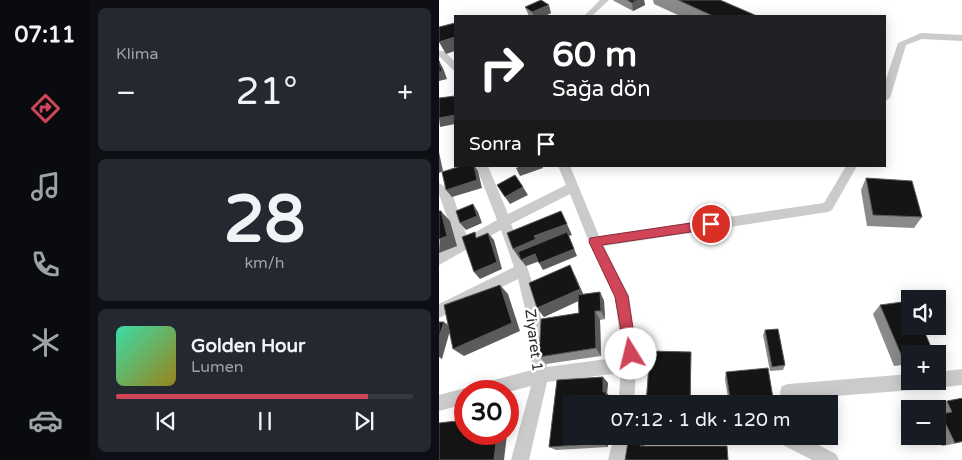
<!DOCTYPE html>
<html lang="tr">
<meta charset="utf-8">
<style>
:root{--surface:#171b24;--page:#242831;--text:#f1f3f6;--muted:#9ea1a6;--line:#363941;--accent:#d04558}
body{margin:0;font-family:"Varela Round",sans-serif;background:var(--page);color:var(--text);height:100vh;display:flex;flex-direction:column;font-size:19px;white-space:nowrap}
*{box-sizing:border-box;margin:0}
p{font-size:16px;color:var(--muted)}
.icon{flex:none;width:28px;height:28px;fill:none;stroke:currentColor;stroke-width:2;stroke-linecap:round;stroke-linejoin:round}
.map{position:relative;flex:1;overflow:hidden}
.drawer{display:flex;flex-direction:column;gap:8px;padding:8px;background:#0d0f14;width:349px}
.drawer>*{flex:none}
.hud{position:absolute;left:15px;top:15px;width:432px;height:152px;border-radius:0px;box-shadow:0 2px 12px #0003;background:#202124;color:#fff;overflow:hidden}
.tools{position:absolute;left:462px;top:290px;display:grid;gap:10px}
.tools a{display:grid;place-items:center;width:45px;height:45px;border-radius:0px;background:var(--surface);box-shadow:0 2px 12px #0003;font-size:25px}
.speed{position:absolute;left:15px;top:380px;display:flex;gap:10px;font-size:25px;font-weight:700;text-align:center}
.speed>*{display:grid;place-content:center;width:65px;height:65px;border-radius:50%;background:var(--surface);box-shadow:0 2px 12px #0003;line-height:1}
.speed .limit{border:8px solid #d22;background:#fff;color:#111}
.pin{position:absolute;display:grid;place-items:center;width:42px;height:42px;color:#fff;margin:-21px;border:2px solid #fff;border-radius:50%;box-shadow:0 1px 5px #0007}
.me{position:absolute;width:55px;margin:-28px;rotate:351deg;stroke-linejoin:round;filter:drop-shadow(0 0 4px #0008)}
.turn{display:flex;align-items:center;gap:18px;height:105px;padding:0 15px;font-size:22px}
.turn .icon{width:65px;height:65px;stroke-width:2.5}
.turn b{display:block;font-size:35px;line-height:42px}
.then{display:flex;align-items:center;height:48px;padding:0 15px;background:#0003;gap:10px;font-size:19px}
.big{font-size:38px;font-weight:600;line-height:1.1}
.drawer .card{flex:1;display:flex;flex-direction:column;justify-content:center;gap:8px;min-width:0;padding:0 18px;border-radius:8px;background:var(--page)}
.drawer .dial{align-items:center;gap:0}
.dial b{font-size:65px;line-height:1}
.song{display:flex;align-items:center;gap:15px}
.cover{width:60px;height:60px;border-radius:8px;background:linear-gradient(135deg,hsl(160 70% 55%),hsl(50 70% 35%))}
.played{height:5px;border-radius:2px;background:linear-gradient(90deg,var(--accent) 85%,var(--line) 85%)}
.keys{display:flex;justify-content:space-around;direction:ltr}
.heat{display:flex;justify-content:space-between;align-items:center;font-size:28px;direction:ltr}
.trip{position:absolute;left:124px;top:395px;width:275px;height:50px;border-radius:0px;background:var(--surface);box-shadow:0 2px 12px #0003;font-weight:600;line-height:50px;text-align:center}
main{display:flex;flex:1;min-height:0}
.menu{display:flex;flex-direction:column;width:90px;justify-content:space-around;align-items:center;background:#090b0e;color:var(--muted)}
.menu .icon{width:35px;height:35px}
.menu .selected{color:var(--accent)}
.menu b{font-size:22px;color:var(--text)}
.map>svg:first-child{display:block}
.lines{fill:none;stroke-linecap:round;stroke-linejoin:round}
.street{fill:#cbcbcb;fill-rule:evenodd}
.wall{fill:#8a8a8a}
.shaded-wall{fill:#5b5b5b}
.building{fill:#151515;stroke:#5b5b5b}
.route{fill:#d04558;stroke:#872d39}
.labels{text-anchor:middle;stroke-width:5;stroke-linejoin:round;paint-order:stroke}
.street-label{font-size:15px;fill:#2e2e2e;stroke:#fff}
</style>
<main>
<nav class="menu">
<b>07:11</b>
<svg class="icon selected" aria-label="directions" viewBox="0 0 24 24"><path d="M12 3l9 9-9 9-9-9zM9 14v-3h6M13 9l2 2-2 2"/></svg>
<svg class="icon" aria-label="music" viewBox="0 0 24 24"><path d="M9 18V5l10-2v13"/><circle cx="6" cy="18" r="3"/><circle cx="16" cy="16" r="3"/></svg>
<svg class="icon" aria-label="phone" viewBox="0 0 24 24"><path d="M5 4h4l2 5-3 2q2 4 5 5l2-3 5 2v4C11 20 4 13 5 4z"/></svg>
<svg class="icon" aria-label="climate" viewBox="0 0 24 24"><path d="M12 3v18M4 7l16 10M4 17L20 7"/></svg>
<svg class="icon" aria-label="car" viewBox="0 0 24 24"><path d="M5 17H2v-5l4-1 3-4h7l3 4 3 1v5h-3M9 17h6M6 11h13"/><circle cx="7" cy="17" r="2"/><circle cx="17" cy="17" r="2"/></svg>
</nav>
<section class="drawer">
<div class="card"><p>Klima</p>
<div class="heat"><a>−</a><b class="big">21°</b><a>+</a></div>
</div>
<div class="card dial"><b>28</b><p>km/h</p></div>
<div class="card">
<div class="song"><i class="cover"></i><div><b>Golden Hour</b><p>Lumen</p></div></div>
<div class="played"></div>
<div class="keys"><svg class="icon" aria-label="previous" viewBox="0 0 24 24"><path d="M18 5L8 12l10 7zM5 5v14"/></svg><svg class="icon" aria-label="pause" viewBox="0 0 24 24"><path d="M8 5v14M16 5v14"/></svg><svg class="icon" aria-label="next" viewBox="0 0 24 24"><path d="M6 5l10 7-10 7zM19 5v14"/></svg></div>
</div>
</section>
<div class="map">
<svg width="524" height="460" viewBox="0 0 524 460">
<rect width="100%" height="100%" fill="#fff"/>
<g class="lines">
<g class="street">
<polygon points="161,0 170,0 153,16 145,16"/>
<polygon points="482,33 524,35 524,41 483,39 467,45 451,98 446,101 446,82 459,43"/>
<polygon points="0,51 5,51 16,62 16,70 13,69 0,56"/>
<path d="M 37,166 L 49,166 L 69,214 L 127,185 L 119,166 L 131,166 L 160,236 L 385,203 L 407,166 L 418,166 L 393,210 L 389,212 L 165,246 L 190,296 L 198,354 L 195,404 L 179,404 L 182,373 L 108,382 L 90,460 L 72,460 L 92,386 L 69,392 L 35,391 L 37,385 L 43,383 L 93,370 L 89,321 L 79,279 L 0,318 L 0,304 L 75,267 L 62,230 L 0,265 L 0,252 L 17,243 L 0,194 L 0,183 L 11,190 L 13,193 L 28,237 L 58,220 ZM 131,194 L 150,242 L 176,296 L 183,357 L 108,367 C 106,317 91,270 72,224 Z"/>
<polygon points="524,369 524,385 499,388 493,385 487,389 358,399 359,404 343,404 341,392 343,386 349,384 471,374 471,381 499,381 499,372"/>
<polygon points="26,388 32,391 26,391 26,404 0,411 0,395"/>
<polygon points="175,436 191,436 187,460 169,460"/>
<polygon points="336,436 362,436 397,454 400,460 373,460 338,442"/>
</g>
</g>
<g class="wall">
<polygon points="174,0 205,0 206,5 194,11 175,1"/>
<polygon points="214,0 281,0 318,16 241,16 215,4"/>
<polygon points="86,7 112,13 106,16 90,16"/>
<polygon points="427,178 483,217 475,228 428,226 422,190"/>
<polygon points="136,275 144,294 161,292 165,301 166,319 161,320 162,356 107,364 100,357 140,313 139,301 105,317 98,308"/>
<polygon points="441,305 471,354 471,364 455,366 434,314"/>
<polygon points="326,330 346,365 344,370 331,371 324,335"/>
<polygon points="287,372 335,404 290,404 286,379"/>
<polygon points="164,377 169,383 168,393 171,397 171,404 132,404 132,436 169,436 169,447 117,450 110,447 118,380"/>
<polygon points="524,398 524,442 503,446 499,436 499,415 500,415 499,412 499,409 497,409 496,407 508,401"/>
</g>
<g class="shaded-wall">
<polygon points="199,0 205,0 206,5 194,11 193,3"/>
<polygon points="110,5 112,13 106,16 95,16 93,12"/>
<polygon points="16,37 16,51 7,54 0,42"/>
<polygon points="0,61 4,68 8,79 0,81"/>
<polygon points="16,110 16,124 1,127 0,118"/>
<polygon points="0,152 4,171 0,173"/>
<polygon points="35,166 36,166 39,171 43,188 13,197 7,190"/>
<polygon points="82,166 103,166 104,168 81,176 77,168"/>
<polygon points="84,187 89,195 71,204 66,197"/>
<polygon points="34,204 39,212 43,223 27,230 21,223"/>
<polygon points="2,211 11,221 18,246 0,253"/>
<polygon points="128,224 133,235 130,236 138,256 104,270 100,263 103,249 81,259 74,249 95,236"/>
<polygon points="49,233 55,240 63,269 41,279 35,272"/>
<polygon points="96,254 101,261 87,266 82,260"/>
<polygon points="131,265 146,298 105,317 98,308"/>
<polygon points="61,285 69,294 81,331 25,356 14,349"/>
<polygon points="161,292 165,301 166,319 162,311"/>
<polygon points="156,311 161,320 162,356 157,348"/>
<polygon points="5,322 12,327 3,359 0,357 0,337"/>
<polygon points="252,352 252,404 251,404"/>
<polygon points="164,377 169,383 168,393 171,397 171,404 166,404 164,392"/>
<polygon points="58,434 68,434 65,460 55,460"/>
<polygon points="164,436 169,436 169,447 164,443"/>
<polygon points="202,436 204,436 206,439 205,450 201,446"/>
</g>
<g class="building">
<polygon points="102,0 110,5 93,12 86,7"/>
<polygon points="188,0 199,0 193,3"/>
<polygon points="239,0 281,0 318,16 274,16"/>
<polygon points="16,23 16,37 0,42 0,27"/>
<polygon points="0,61 3,71 0,72"/>
<polygon points="16,96 16,115 0,118 0,98"/>
<polygon points="22,166 35,166 38,180 7,190 3,172"/>
<polygon points="76,175 84,187 66,197 58,185"/>
<polygon points="427,178 473,181 483,217 434,215"/>
<polygon points="34,204 38,216 21,223 17,211"/>
<polygon points="0,211 2,211 8,236 0,239"/>
<polygon points="122,211 128,224 95,236 97,239 74,249 68,233"/>
<polygon points="36,232 37,238 49,233 58,262 35,272 23,237"/>
<polygon points="128,232 135,249 100,263 96,254 82,260 79,252"/>
<polygon points="131,265 141,289 98,308 90,283"/>
<polygon points="61,285 73,323 14,349 5,305"/>
<polygon points="161,292 162,311 156,311 157,348 100,357 102,319 140,313 139,295"/>
<polygon points="471,301 471,326 483,326 495,354 471,354 471,358 464,359 441,305"/>
<polygon points="0,322 5,322 0,337"/>
<polygon points="339,329 346,365 333,367 326,330"/>
<polygon points="211,351 252,352 251,404 207,404"/>
<polygon points="329,368 335,404 292,404 287,372"/>
<polygon points="164,377 164,392 167,392 166,404 132,404 132,436 164,436 164,443 110,447 118,380"/>
<polygon points="524,398 524,441 516,443 502,414 513,412 508,401"/>
<polygon points="26,420 26,434 58,434 55,460 0,460 0,423"/>
<polygon points="190,436 202,436 201,446 288,446 289,460 186,460"/>
</g>
<polygon class="route" points="272,220 278,224 272,229 163,245 189,296 198,354 196,359 192,361 187,359 176,297 150,242 151,238"/>
<g class="labels">
<g class="street-label">
<text transform="translate(95 340) rotate(83)" y="5">Ziyaret 1</text>
</g>
</g>
</svg>
<div class="tools">
<a><svg class="icon" aria-label="sound" viewBox="0 0 24 24"><path d="M4 9h4l5-4v14l-5-4H4zM17 9q2 3 0 6"/></svg></a>
<a>+</a>
<a>−</a>
</div>
<div class="speed"><div class="limit">30</div></div>
<div class="pin" style="left:272px;top:224px;background:#d93025"><svg class="icon" aria-label="arrive" viewBox="0 0 24 24"><path d="M6 21V4h12l-3 4 3 4H6"/></svg></div>
<svg class="me" style="left:192px;top:354px" viewBox="-20 -20 40 40"><circle r="19" fill="#fff"/><path d="M0-13L10 11 0 6-10 11z" fill="#d04558"/></svg>
<div class="trip">07:12 · 1 dk · 120 m</div>
<div class="hud">
<div class="turn"><svg class="icon" aria-label="right" viewBox="0 0 24 24"><path d="M7 20v-9h11M14 6l5 5-5 5"/></svg><div><b>60 m</b>Sağa dön</div></div>
<div class="then">Sonra<svg class="icon" aria-label="arrive" viewBox="0 0 24 24"><path d="M6 21V4h12l-3 4 3 4H6"/></svg></div>
</div>
</div>
</main>
